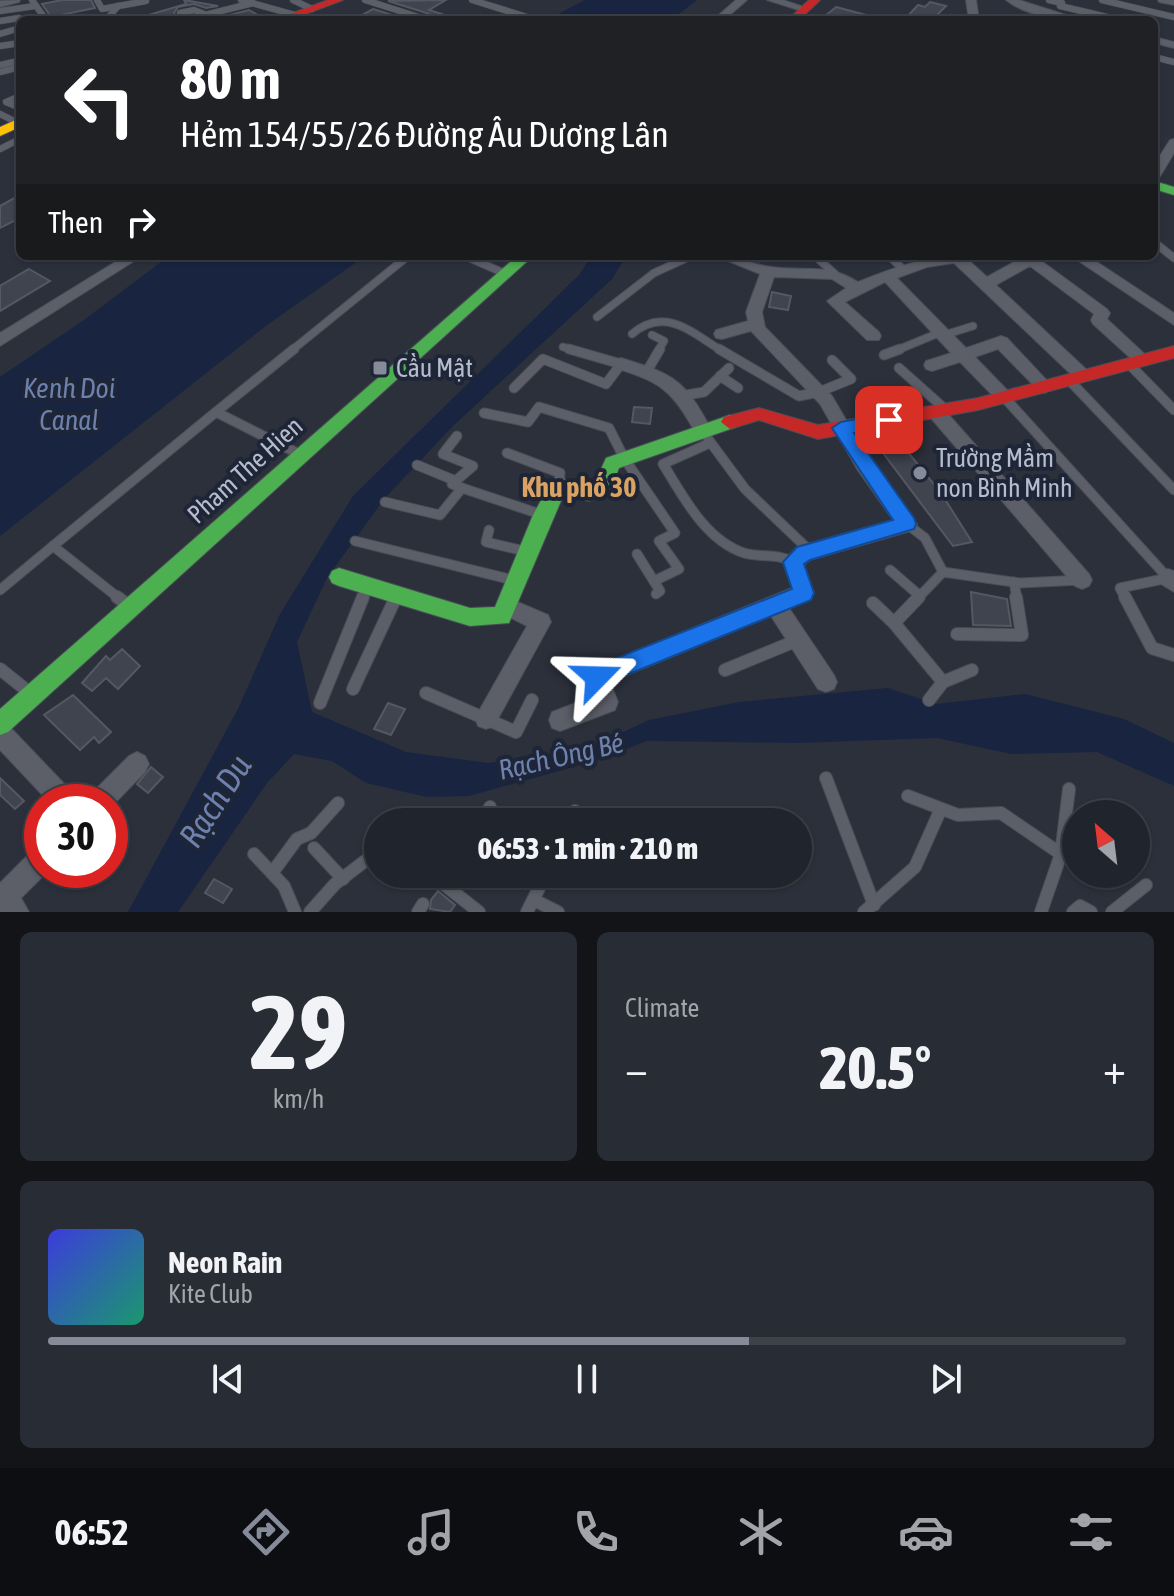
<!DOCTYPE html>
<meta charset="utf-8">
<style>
:root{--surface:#20242c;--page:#282c34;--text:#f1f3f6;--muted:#a2a4a9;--line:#3d4148;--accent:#858b99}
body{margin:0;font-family:"Asap Condensed",sans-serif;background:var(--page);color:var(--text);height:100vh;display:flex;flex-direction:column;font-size:30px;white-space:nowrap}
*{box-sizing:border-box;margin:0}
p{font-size:26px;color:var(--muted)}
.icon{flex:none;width:44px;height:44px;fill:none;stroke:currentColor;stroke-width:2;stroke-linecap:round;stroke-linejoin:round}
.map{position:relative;height:912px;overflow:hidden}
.details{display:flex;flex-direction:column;gap:20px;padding:20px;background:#121418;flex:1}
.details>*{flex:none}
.top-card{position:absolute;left:16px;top:16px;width:1142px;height:244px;border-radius:12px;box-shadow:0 2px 6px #0004,0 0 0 2px var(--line);background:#202124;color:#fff;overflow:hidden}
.needle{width:52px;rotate:332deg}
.controls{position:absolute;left:1062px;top:800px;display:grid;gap:16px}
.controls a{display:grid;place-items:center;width:88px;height:88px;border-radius:50%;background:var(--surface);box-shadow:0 2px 6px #0004,0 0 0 2px var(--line);font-size:40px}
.speed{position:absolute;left:24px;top:784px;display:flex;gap:16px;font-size:40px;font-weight:700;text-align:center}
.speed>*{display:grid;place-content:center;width:104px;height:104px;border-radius:50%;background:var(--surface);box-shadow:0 2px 6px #0004,0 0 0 2px var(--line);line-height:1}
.speed .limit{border:12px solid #d22;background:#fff;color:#111}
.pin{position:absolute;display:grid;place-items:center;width:68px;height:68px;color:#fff;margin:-34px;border-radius:16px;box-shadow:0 4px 12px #0006}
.me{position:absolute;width:88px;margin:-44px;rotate:68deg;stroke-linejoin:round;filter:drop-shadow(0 0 6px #0008)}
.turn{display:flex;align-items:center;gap:28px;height:168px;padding:0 32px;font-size:36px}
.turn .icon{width:104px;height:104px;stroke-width:2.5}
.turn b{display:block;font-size:56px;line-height:68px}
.then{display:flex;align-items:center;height:76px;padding:0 32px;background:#0003;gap:16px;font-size:30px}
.big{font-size:60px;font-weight:800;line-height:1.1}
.details .tile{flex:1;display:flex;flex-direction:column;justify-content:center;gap:12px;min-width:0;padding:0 28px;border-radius:12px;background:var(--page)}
.details .dial{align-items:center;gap:0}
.dial b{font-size:104px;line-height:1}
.song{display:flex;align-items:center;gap:24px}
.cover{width:96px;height:96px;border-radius:12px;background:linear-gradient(135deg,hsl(240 70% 55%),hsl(160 70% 35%))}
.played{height:8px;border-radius:4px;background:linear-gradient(90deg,var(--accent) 65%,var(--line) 65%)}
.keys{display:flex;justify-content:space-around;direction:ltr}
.heat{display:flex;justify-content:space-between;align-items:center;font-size:44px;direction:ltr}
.details .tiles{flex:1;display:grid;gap:20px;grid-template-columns:1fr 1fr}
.tile:last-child{grid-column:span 2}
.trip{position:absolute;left:364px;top:808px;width:448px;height:80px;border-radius:40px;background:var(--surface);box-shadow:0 2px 6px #0004,0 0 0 2px var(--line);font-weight:800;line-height:80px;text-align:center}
.tab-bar{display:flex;height:128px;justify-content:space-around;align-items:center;background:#0d0e12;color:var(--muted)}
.tab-bar .icon{width:56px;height:56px}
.tab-bar .selected{color:var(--accent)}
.tab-bar b{font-size:36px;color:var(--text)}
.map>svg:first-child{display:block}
.water{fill:#182440}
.building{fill:#40444f;stroke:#535863;stroke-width:2}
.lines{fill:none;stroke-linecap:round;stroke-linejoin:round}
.lane-far3-casing{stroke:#494d58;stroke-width:7}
.lane-far2-casing{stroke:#494d58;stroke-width:9}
.lane-far1-casing{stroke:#494d58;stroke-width:11}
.lane-casing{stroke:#494d58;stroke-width:14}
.street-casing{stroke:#494d58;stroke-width:2}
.fast-casing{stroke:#494d58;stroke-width:2}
.slow-casing{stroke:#494d58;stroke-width:2}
.jam-casing{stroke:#494d58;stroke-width:2}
.lane-far3{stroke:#5c5f68;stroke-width:6}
.lane-far2{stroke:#5c5f68;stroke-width:7}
.lane-far1{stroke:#5c5f68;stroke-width:9}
.lane{stroke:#5c5f68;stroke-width:12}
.street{fill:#5c5f68;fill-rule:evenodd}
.fast{fill:#4caf50;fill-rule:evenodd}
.slow{fill:#ffc107;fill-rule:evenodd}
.jam{fill:#c62828;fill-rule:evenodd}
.route{fill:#1a73e8;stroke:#114b97;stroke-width:2}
.poi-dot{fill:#858b99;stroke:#1d2537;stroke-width:3}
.labels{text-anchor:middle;stroke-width:8;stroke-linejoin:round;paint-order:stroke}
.poi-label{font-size:26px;fill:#b5bccc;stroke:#1d2537;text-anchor:start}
.street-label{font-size:26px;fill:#b5bccc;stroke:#1d2537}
.water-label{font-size:28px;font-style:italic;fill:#6d81ac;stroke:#1d2537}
.neighbourhood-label{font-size:28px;font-weight:bold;fill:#dba361;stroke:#1d2537}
.near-water-label{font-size:34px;font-style:italic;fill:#6d81ac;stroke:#1d2537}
</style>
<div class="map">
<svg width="1174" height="912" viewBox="0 0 1174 912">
<rect width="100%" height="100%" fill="#2b303b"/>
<g class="water">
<polygon points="585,0 697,0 671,20 547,20"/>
<polygon points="169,256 365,256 267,325 0,536 0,377 84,320"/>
<polygon points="591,256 626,256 612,279 454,425 384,499 327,578 297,642 312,712 406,752 488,763 582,751 649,720 739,702 888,688 936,704 1025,694 1124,719 1174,743 1174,786 1097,752 1011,754 937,738 797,743 647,741 591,762 469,796 427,797 366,783 332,761 294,754 267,783 178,912 128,912 238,709 280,614 353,496 580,274"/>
</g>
<g class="building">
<polygon points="62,0 91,0 95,8 51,17 42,4"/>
<polygon points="184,0 218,6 206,8 194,4 178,7 174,13 179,20 143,20 142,17 186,4"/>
<polygon points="446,0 429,10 451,17 451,20 434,20 430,14 388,1"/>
<polygon points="930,2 946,6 932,20 904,20 918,5 925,7"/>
<polygon points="836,7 870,16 869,20 820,20"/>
<polygon points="373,9 408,20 353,20"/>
<polygon points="249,10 267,20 210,20"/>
<polygon points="20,195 20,218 0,228 0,206"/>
<polygon points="29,269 50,281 0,311 0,286"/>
<polygon points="772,292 791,296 788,310 769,307"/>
<polygon points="634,407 652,408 650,424 632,422"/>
<polygon points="903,446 941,493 972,542 953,546 883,453"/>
<polygon points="971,592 1007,599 1011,626 973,625"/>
<polygon points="122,649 140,666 118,689 106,678 92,691 82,683 106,656 110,660"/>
<polygon points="73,695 111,732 99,743 94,737 80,750 44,715"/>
<polygon points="388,703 405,709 391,735 374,729"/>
<polygon points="151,767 163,777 148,793 137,784"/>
<polygon points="0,778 24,801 15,809 0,795"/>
<polygon points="214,879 232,889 223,903 205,893"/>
<polygon points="438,891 455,905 450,912 430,909 431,900"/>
</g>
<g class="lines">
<g class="lane-far3-casing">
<g id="lane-far3">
<polyline points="32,0 46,20"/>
<polyline points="97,0 102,9 146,1"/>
<polyline points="241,0 295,15"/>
<polyline points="293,0 312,9"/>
<polyline points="365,0 428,20"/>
<polyline points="472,0 527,17"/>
<polyline points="1049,0 1062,3 1060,6 1120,20"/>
<polyline points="1102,0 1174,17"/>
<polyline points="0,11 35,6"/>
<polyline points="180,13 194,10 204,14"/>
<polyline points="106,20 118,6"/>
<polyline points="185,20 253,3"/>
<polyline points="0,21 19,18"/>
<polyline points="0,34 20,28"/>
<polyline points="0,46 20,43"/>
<polyline points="1154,57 1174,62"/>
<polyline points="0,65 18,61 20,64"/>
<polyline points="0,72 20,67"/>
<polyline points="20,96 6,102 20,108"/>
<polyline points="0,114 18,123"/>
<polyline points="0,149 20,139"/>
</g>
</g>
<g class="lane-far2-casing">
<g id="lane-far2">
<polyline points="1154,242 1174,258"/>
<polyline points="465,256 506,274"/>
<polyline points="749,256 759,258"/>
<polyline points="815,256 835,274"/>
<polyline points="889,256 904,270"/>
<polyline points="597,317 654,273 691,256"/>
<path d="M 632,334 C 665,306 691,332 722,351"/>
<polyline points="652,335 664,341 658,351"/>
<polyline points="944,335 973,326"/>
<polyline points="563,347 576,351"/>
<polyline points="291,351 408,256"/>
<polyline points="895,351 941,332"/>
</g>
</g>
<g class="lane-far1-casing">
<g id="lane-far1">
<polyline points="719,349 799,396 819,392 851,379 832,360"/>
<polyline points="884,355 900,349"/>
<polyline points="1129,364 1174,410"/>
<polyline points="899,368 946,410"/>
<polyline points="647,371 660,349"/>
<polyline points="720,376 738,388"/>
<polyline points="1069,380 1174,490"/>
<polyline points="514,388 543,359 606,384 621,364 569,349"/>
<polyline points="686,395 704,392 729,368"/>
<polyline points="1004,397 1168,578 1120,588 1126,599"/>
<polyline points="216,412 294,349"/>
<polyline points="484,413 528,422 539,407 609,428 624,458 675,533 659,541 679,569 654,581"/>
<polyline points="457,436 443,454 473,466 452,484 462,488"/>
<polyline points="708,439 745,489 810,551"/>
<path d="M 710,443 L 663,464 C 683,496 705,540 744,553 C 761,558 778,553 793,562"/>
<polyline points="507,453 560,473 559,485"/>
<polyline points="417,465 456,481"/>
<polyline points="385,502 440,515 462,488 540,514"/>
<polyline points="907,524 925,538 943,572 917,599"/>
<polyline points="489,530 486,542 525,551"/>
<polyline points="355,541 513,580"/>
<polyline points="53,546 216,412 301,455"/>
<polyline points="637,554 660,591 656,594"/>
<polyline points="890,570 920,596"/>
<polyline points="943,572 1020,583 1082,580"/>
<polyline points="1014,582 1017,599"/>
<polyline points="0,590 53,546 120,599"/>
<polyline points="362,599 367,587"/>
</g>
</g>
<g class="lane-casing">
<g id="lane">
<polyline points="117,597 128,605"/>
<polyline points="919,597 894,623 943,682 929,700"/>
<polyline points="1125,597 1152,648 1174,655"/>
<polyline points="873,603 894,623"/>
<polyline points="957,634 1022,635 1016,597"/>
<polyline points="0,669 30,693"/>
<polyline points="725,670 798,640"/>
<polyline points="943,682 972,670"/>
<polyline points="353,689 396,597"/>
<polyline points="426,693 516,732 532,700"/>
<polyline points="320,703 363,597"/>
<polyline points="826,778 874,905"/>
<polyline points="908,796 958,815 1001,813 1061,854"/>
<polyline points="481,822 490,807"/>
<polyline points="570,822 575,811"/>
<polyline points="314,848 343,879"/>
<polyline points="254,854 284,886 295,912"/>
<polyline points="272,873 297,839 311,833 338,803"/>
<polyline points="446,874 441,882 479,912"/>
<polyline points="534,900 558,912"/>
<polyline points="310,912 335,884 378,851"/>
<polyline points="418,912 423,904"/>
<polyline points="527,912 546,874"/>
<polyline points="864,912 915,867 940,811"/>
<polyline points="1041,912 1061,854 1069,789"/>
<polyline points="1073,912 1080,906 1091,912"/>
<polyline points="1112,912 1146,885"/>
</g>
</g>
<g class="street-casing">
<g id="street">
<polygon points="20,0 19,2 0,7 0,1"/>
<polygon points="736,0 747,0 724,20 713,20"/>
<polygon points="767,0 783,0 810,9 805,12"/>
<polygon points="966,0 976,0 979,20 969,20"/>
<path d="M 1006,0 L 1019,0 L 1082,20 C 1057,20 1026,16 1006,0 Z"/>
<polygon points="1158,0 1174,0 1174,5 1159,2"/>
<polygon points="1154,37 1174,42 1174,48 1154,43"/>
<polygon points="1174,139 1174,153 1159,178 1154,179 1154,165 1170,140"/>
<polygon points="125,256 142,256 0,346 0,333"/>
<path d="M 716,256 C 740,256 751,265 772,267 C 807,272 826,262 858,282 C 893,268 925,256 964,256 L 987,277 L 1025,256 L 1043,256 L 1040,260 L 1107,309 L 1110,313 L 1107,319 L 1151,360 L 1143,366 L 1137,364 L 1093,324 L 1091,320 L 1094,314 L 1030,266 L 996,285 L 1089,372 L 1091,376 L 1089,380 L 1077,380 L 954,263 L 927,267 L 897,278 L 966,348 L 1001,336 L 1007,338 L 1053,387 L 1045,393 L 1039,391 L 998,349 L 975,357 L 1010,393 L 1012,397 L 1010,401 L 998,401 L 960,362 L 932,371 L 926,369 L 924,365 L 926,361 L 951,353 L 885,282 L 845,302 L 879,332 L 881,336 L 879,340 L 867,340 L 827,301 L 846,288 L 832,279 L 774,277 L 762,312 L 765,327 L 832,396 L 869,459 L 917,524 L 914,530 L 810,560 L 804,565 L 814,593 L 811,599 L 789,608 L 834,675 L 837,682 L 834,689 L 826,692 L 818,689 L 771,616 L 610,682 L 618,702 L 615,710 L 560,731 L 552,728 L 549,720 L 552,712 L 594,696 L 586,677 L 589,670 L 792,588 L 783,562 L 797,547 L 893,520 L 857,469 L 820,404 L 751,331 L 722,339 L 716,338 L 714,334 L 716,330 L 748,321 L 746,312 L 760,274 Z"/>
<polygon points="1071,256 1088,256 1174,313 1174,325"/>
<path d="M 621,358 C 674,374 685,380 711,429 L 708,434 L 696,434 C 673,391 661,382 615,368 L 613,364 L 615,360 Z"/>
<polygon points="936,406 942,407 1089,574 1092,580 1089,586 1082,589 1075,586 930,417 927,412 930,407"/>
<polygon points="1168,569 1174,571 1174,592 1161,584 1158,578 1161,572"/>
<polygon points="506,597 548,615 551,622 494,726 486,729 478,726 475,718 527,626 499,612 496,606 499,600"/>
<polygon points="0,722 8,725 74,794 78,802 49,802 0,750"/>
<polygon points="137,752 145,756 149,764 145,772 110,808 110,802 87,802 91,794 129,756"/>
<polygon points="42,846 42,870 49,870 21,898 29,912 0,912 0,883 33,850"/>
</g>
</g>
<g class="fast-casing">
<g id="fast">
<polygon points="1154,181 1174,187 1174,195 1154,189"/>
<polygon points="517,256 533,256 8,732 0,735 0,709"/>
<path d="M 730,415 L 739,422 L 736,427 L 619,468 L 609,493 L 589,501 L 564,494 L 509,623 L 470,626 L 339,586 L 332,583 L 329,577 L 332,571 L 339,568 L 470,608 L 495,607 L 533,515 L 552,480 C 567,475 581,488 595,483 L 606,458 Z"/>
</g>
</g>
<g class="slow-casing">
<polygon id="slow" points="20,118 20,127 0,136 0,127"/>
</g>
<g class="jam-casing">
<g id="jam">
<polygon points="328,0 343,0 289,20 274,20"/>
<polygon points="809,0 820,0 799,20 788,20"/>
<polygon points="1174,346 1174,358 978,410 818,439 759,420 730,429 721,422 724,417 759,408 818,425 978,398"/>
</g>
</g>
<use href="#lane-far3" class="lane-far3"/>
<use href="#lane-far2" class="lane-far2"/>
<use href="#lane-far1" class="lane-far1"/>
<use href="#lane" class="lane"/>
<use href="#street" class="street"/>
<use href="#fast" class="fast"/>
<use href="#slow" class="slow"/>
<use href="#jam" class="jam"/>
</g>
<polygon class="route" points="889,413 897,420 895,425 854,433 914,518 916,524 914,529 810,560 804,564 814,593 811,600 597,687 589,684 586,677 589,669 792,589 783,562 797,547 893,520 832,428 841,422"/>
<g class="poi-dot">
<rect x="372" y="360" width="16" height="16" rx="4"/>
<circle cx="920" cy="473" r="8"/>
</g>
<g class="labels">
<g class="poi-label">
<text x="396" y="377">Cầu Mật</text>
<text x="936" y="467">Trường Mầm<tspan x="936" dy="30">non Bình Minh</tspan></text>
</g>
<g class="street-label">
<text transform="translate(245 470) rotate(-42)" y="9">Pham The Hien</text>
</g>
<g class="water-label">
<text x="69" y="398">Kenh Doi<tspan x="69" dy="32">Canal</tspan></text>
<text transform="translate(561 756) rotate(-13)" y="10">Rạch Ông Bé</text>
</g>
<g class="neighbourhood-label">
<text x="579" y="497">Khu phố 30</text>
</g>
<g class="near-water-label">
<text transform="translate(215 801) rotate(-57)" y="12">Rạch Du</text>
</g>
</g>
</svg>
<div class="controls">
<a><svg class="needle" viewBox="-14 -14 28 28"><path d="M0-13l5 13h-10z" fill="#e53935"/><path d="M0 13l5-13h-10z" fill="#a2a4a9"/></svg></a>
</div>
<div class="speed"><div class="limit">30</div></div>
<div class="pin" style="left:889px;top:420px;background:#d93025"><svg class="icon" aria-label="arrive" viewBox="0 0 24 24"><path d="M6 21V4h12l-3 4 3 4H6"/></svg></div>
<svg class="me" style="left:597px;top:677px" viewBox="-20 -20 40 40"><path d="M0-17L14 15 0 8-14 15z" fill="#1a73e8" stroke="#fff" stroke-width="4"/></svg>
<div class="trip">06:53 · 1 min · 210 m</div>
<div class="top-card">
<div class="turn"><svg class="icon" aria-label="left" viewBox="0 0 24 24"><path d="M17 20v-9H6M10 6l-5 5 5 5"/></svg><div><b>80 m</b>Hẻm 154/55/26 Đường Âu Dương Lân</div></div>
<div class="then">Then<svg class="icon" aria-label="right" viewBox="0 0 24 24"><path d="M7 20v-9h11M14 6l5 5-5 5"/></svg></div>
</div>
</div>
<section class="details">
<div class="tiles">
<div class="tile dial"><b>29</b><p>km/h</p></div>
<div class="tile"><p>Climate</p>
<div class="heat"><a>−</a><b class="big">20.5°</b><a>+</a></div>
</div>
<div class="tile">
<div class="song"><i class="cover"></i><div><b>Neon Rain</b><p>Kite Club</p></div></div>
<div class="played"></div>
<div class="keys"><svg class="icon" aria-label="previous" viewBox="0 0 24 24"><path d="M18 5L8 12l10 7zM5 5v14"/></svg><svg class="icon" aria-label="pause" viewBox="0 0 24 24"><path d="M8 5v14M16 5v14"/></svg><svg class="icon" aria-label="next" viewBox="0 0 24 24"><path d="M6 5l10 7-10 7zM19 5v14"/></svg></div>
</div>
</div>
</section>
<nav class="tab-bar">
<b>06:52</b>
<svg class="icon selected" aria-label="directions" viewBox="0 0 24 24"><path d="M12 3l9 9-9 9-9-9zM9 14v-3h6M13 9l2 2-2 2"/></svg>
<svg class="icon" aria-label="music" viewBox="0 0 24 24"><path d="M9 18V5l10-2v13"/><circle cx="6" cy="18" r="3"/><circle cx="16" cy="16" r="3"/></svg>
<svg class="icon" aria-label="phone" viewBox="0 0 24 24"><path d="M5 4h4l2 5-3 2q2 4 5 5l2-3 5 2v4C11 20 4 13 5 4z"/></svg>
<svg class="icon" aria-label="climate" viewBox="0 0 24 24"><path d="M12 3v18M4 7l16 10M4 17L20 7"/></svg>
<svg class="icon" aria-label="car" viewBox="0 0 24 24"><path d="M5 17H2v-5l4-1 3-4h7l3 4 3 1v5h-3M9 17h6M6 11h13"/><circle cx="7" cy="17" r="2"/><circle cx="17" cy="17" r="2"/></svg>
<svg class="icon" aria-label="filters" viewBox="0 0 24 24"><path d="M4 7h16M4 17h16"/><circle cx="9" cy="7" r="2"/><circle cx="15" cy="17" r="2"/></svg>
</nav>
